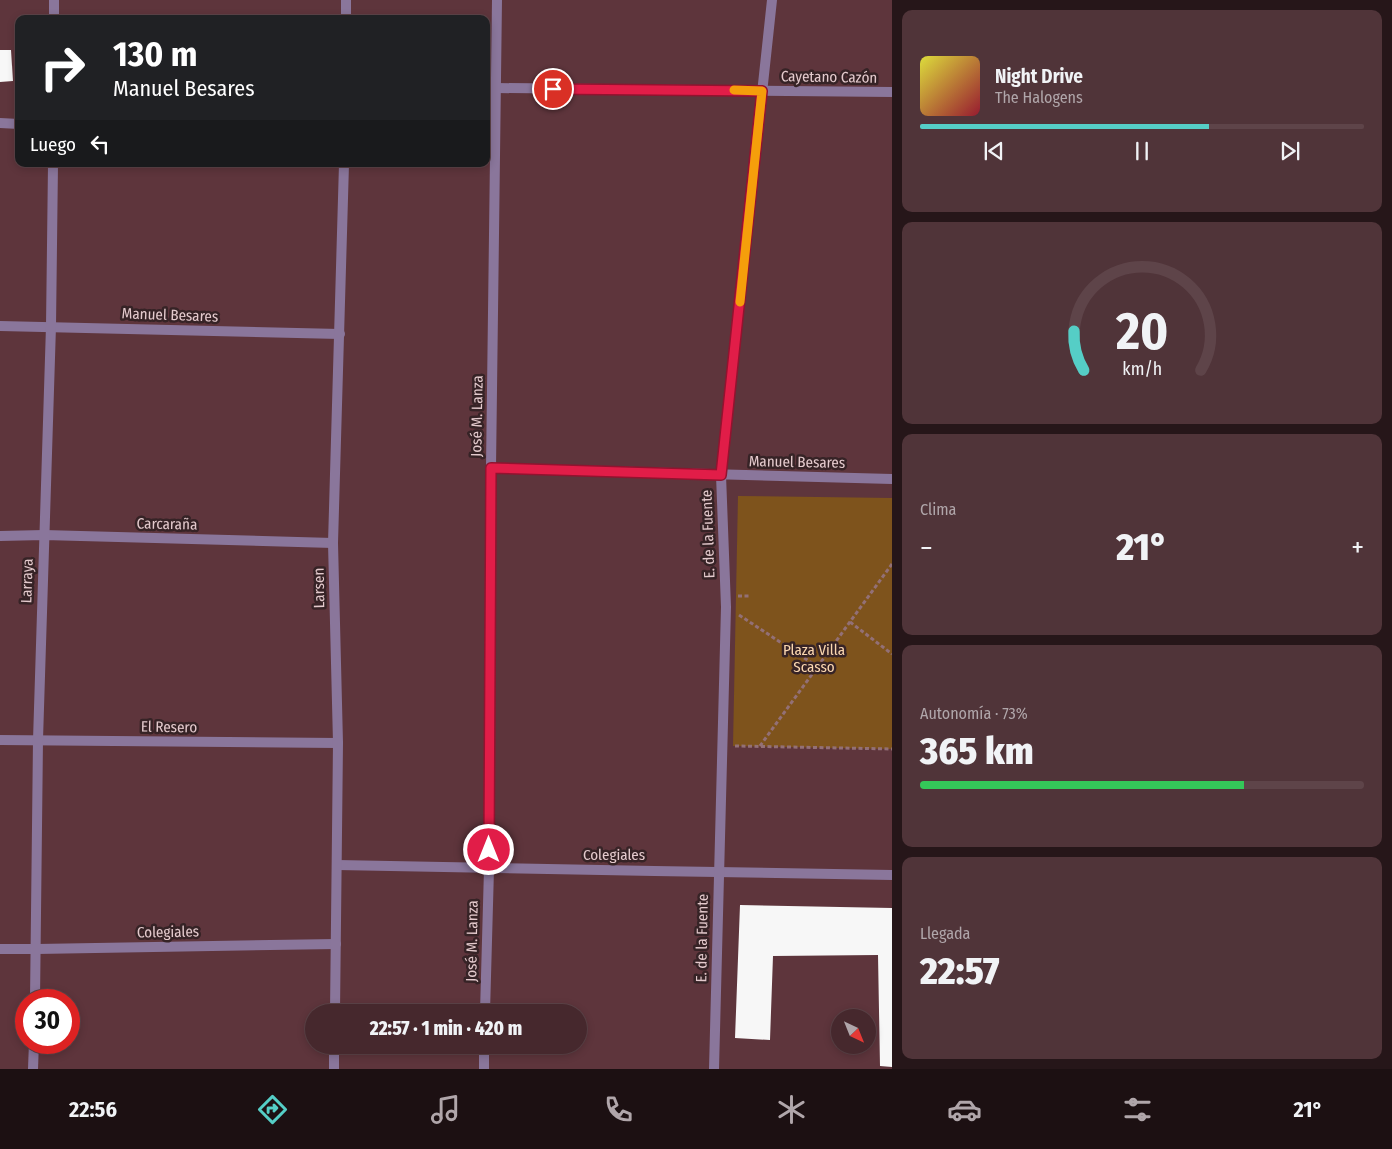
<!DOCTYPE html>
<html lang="es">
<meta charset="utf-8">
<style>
:root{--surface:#46282d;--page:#503439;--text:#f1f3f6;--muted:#b0a6aa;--line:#5e4449;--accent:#55cec6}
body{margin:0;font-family:"Fira Sans Condensed",sans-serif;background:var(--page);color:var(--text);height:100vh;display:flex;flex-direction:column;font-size:19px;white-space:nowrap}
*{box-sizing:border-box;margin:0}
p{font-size:16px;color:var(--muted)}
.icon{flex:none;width:28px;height:28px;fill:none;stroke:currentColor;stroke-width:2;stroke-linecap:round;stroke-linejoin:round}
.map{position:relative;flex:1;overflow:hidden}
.drawer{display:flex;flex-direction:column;gap:10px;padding:10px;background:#261619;width:500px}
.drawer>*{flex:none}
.hud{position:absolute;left:15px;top:15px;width:475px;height:152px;border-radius:10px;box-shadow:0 2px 8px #0003,0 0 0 1px var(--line);background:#202124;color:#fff;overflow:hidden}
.needle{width:32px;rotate:137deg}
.buttons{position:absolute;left:831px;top:1009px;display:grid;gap:10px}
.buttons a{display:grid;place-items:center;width:45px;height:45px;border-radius:50%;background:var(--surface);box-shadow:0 2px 8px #0003,0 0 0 1px var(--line);font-size:25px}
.speed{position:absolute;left:15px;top:989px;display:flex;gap:10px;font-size:25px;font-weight:700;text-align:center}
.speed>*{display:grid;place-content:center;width:65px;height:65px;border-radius:50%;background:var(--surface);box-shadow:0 2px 8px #0003,0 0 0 1px var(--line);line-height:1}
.speed .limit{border:8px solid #d22;background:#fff;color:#111}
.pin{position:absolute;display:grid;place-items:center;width:42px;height:42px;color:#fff;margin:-21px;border:2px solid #fff;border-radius:50%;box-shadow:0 1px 5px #0007}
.me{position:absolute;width:55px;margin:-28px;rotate:0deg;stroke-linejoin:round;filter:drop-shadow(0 0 4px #0008)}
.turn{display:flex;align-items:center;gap:18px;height:105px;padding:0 15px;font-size:22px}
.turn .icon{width:65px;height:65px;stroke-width:2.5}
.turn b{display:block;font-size:35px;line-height:42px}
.then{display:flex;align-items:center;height:48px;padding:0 15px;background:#0003;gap:10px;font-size:19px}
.big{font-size:38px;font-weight:800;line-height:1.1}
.drawer .card{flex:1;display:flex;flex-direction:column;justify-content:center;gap:8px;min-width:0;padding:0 18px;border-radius:10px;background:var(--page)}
.drawer .dial{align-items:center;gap:0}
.dial svg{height:130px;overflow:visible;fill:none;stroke:var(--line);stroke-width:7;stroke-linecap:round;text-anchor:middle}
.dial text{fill:var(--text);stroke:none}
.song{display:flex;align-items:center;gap:15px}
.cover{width:60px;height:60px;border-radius:8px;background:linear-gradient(135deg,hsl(60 70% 55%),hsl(350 70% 35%))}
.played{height:5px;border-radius:2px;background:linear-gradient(90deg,var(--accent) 65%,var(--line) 65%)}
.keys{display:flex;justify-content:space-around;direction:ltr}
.heat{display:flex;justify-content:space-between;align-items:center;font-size:28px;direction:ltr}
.charge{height:8px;border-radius:4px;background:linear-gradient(90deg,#34c759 73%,var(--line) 0)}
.trip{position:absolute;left:305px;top:1004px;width:282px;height:50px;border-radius:25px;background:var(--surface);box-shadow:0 2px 8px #0003,0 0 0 1px var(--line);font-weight:800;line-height:50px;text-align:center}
.dock{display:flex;height:80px;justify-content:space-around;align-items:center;background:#1c1012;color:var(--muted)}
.dock .icon{width:35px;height:35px}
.dock .active{color:var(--accent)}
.dock b{font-size:22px;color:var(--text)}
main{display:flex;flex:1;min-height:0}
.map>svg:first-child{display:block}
.green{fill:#7e531c}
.building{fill:#f7f7f7}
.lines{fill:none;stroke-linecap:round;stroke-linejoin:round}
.path{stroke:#937076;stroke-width:3;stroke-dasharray:4 2.5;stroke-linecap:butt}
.street{stroke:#8a769b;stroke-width:10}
.route-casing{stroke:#92132f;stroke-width:12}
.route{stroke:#e11d48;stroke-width:9}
.slow{stroke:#f59e0b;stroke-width:9}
.labels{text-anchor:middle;stroke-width:5;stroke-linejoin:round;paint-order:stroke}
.street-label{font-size:15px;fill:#e4cacd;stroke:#362326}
.park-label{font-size:15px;fill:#fbd7b0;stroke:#362326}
</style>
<main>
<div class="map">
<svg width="892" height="1069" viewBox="0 0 892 1069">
<rect width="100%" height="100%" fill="#5e353c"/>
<polygon class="green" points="738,496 892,498 892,749 733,746"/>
<g class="building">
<rect x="14" y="30" width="5" height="29"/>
<polygon points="0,50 11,50 13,81 0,82"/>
<polygon points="740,905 892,908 892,1067 880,1066 878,955 773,956 770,1040 735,1038"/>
</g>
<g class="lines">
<g class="path">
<polyline points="738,596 750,596"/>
<polyline points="739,615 818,667"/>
<polyline points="850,622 892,654"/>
<polyline points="735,746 892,749"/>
<polyline points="760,746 892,564"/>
</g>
<g class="street">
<polyline points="54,0 54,19"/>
<polyline points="346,19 346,0"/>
<polyline points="496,88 892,92"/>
<polyline points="0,123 19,124"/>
<polyline points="0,326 340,334"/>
<polyline points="491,468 892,479"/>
<polyline points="0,536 44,535 333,543"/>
<polyline points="0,740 338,743"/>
<path d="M 337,865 C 522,870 707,871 892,875"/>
<polyline points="0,949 37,949 336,944"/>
<polyline points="35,1000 38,740 51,326 53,164"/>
<polyline points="335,1012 338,743 333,543 344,164"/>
<polyline points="485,1012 489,869 491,468 497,0"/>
<polyline points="33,1069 34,1042"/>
<polyline points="334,1069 334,1045"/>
<polyline points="484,1069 484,1045"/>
<polyline points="714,1069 726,607 721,475 772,0"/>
</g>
</g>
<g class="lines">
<g class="route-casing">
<polyline id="route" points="489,850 491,468 721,475 762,91 553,89"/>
</g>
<use href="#route" class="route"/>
<polyline class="slow" points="734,90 762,91 740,302"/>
</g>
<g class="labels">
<g class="street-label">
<text transform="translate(829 77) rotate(1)" y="5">Cayetano Cazón</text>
<text transform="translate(170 315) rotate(2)" y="5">Manuel Besares</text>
<text transform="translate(477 416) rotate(-89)" y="5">José M. Lanza</text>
<text transform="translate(797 462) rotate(1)" y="5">Manuel Besares</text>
<text transform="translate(167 524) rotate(1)" y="5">Carcaraña</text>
<text transform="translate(708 534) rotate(-92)" y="5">E. de la Fuente</text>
<text transform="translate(27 581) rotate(-88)" y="5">Larraya</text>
<text transform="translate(319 588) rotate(-91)" y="5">Larsen</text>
<text transform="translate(169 727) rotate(1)" y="5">El Resero</text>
<text x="614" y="860">Colegiales</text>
<text transform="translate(168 932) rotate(-1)" y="5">Colegiales</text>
<text transform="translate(702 938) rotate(-89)" y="5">E. de la Fuente</text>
<text transform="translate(472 941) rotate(-89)" y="5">José M. Lanza</text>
</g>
<g class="park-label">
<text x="814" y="655">Plaza Villa<tspan x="814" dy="17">Scasso</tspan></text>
</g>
</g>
</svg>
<div class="buttons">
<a><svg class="needle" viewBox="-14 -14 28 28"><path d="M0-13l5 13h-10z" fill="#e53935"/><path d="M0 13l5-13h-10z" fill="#b0a6aa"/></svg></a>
</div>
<div class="speed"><div class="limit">30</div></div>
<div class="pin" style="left:553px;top:89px;background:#d93025"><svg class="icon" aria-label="arrive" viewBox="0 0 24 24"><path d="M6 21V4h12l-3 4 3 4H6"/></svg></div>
<svg class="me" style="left:489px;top:850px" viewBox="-20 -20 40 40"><circle r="17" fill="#e11d48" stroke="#fff" stroke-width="3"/><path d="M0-11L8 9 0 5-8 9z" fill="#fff"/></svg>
<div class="trip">22:57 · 1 min · 420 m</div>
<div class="hud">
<div class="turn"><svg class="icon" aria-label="right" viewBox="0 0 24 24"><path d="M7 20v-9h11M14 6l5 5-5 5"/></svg><div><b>130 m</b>Manuel Besares</div></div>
<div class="then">Luego<svg class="icon" aria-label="left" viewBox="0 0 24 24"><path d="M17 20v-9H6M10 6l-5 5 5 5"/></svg></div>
</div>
</div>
<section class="drawer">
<div class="card">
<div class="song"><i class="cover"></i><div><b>Night Drive</b><p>The Halogens</p></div></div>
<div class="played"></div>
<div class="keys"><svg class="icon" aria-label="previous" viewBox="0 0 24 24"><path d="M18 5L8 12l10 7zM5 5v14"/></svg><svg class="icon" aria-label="pause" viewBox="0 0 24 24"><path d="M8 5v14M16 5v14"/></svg><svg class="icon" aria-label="next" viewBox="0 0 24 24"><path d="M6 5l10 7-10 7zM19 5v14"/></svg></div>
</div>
<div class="card dial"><svg viewBox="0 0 100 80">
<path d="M14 69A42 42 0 1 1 86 69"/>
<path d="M14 69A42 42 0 0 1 8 45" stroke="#55cec6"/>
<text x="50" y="56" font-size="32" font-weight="700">20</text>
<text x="50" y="72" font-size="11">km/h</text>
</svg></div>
<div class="card"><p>Clima</p>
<div class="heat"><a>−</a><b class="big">21°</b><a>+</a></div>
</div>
<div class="card"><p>Autonomía · 73%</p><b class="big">365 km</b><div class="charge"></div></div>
<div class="card"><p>Llegada</p><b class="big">22:57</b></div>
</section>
</main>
<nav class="dock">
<b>22:56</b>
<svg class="icon active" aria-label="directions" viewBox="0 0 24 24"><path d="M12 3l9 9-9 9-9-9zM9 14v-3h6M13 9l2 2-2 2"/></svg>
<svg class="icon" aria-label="music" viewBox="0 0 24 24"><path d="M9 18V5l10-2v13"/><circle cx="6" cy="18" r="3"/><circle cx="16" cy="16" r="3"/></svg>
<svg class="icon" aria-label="phone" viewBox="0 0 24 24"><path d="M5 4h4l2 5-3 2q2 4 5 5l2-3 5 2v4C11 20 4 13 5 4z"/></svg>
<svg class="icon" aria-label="climate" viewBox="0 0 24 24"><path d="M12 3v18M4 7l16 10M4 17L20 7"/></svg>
<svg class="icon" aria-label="car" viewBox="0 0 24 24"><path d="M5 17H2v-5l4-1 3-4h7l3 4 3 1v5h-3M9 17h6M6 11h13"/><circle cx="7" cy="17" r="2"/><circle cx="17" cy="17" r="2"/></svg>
<svg class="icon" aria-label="filters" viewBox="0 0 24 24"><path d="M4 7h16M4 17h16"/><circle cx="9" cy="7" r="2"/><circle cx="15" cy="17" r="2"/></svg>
<b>21°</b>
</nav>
